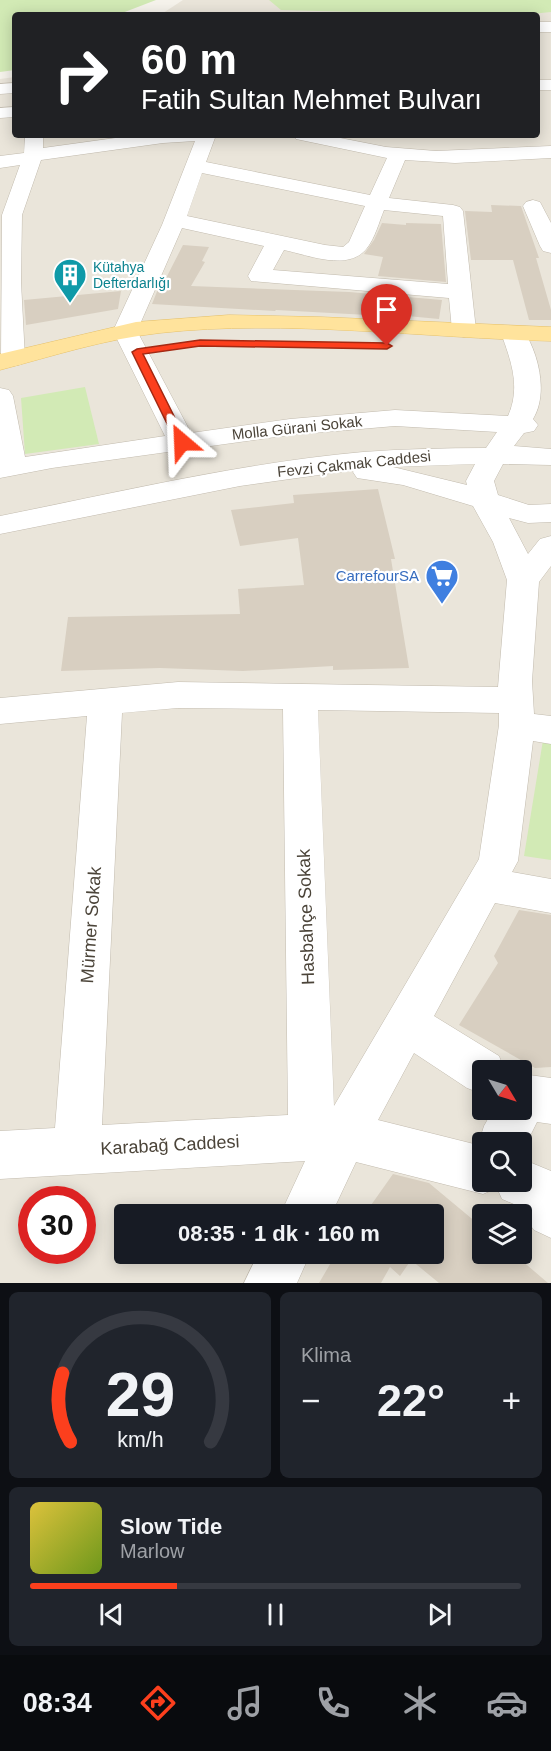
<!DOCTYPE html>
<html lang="tr">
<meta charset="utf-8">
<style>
:root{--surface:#171b24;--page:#20242c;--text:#f1f3f6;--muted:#9ea1a6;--line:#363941;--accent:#fc3f1d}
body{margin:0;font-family:Helvetica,sans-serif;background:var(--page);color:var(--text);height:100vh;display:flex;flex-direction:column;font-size:22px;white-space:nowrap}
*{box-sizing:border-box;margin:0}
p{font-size:20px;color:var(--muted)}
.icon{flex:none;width:33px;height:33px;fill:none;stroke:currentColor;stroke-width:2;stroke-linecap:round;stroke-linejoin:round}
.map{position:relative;height:1283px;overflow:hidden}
.sheet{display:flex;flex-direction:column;gap:9px;padding:9px;background:#0d0f14;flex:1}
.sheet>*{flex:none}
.top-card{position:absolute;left:12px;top:12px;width:528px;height:126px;border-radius:6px;box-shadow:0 3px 15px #0003;background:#202124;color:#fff;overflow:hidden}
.needle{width:39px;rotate:128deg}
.fabs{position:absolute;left:472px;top:1060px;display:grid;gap:12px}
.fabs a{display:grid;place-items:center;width:60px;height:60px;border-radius:6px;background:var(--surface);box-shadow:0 3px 15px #0003;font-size:30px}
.speed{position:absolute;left:18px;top:1186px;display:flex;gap:12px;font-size:30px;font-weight:700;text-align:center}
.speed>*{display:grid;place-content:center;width:78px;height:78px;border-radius:50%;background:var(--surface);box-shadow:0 3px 15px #0003;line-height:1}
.speed .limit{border:9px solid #d22;background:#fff;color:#111}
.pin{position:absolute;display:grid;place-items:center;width:51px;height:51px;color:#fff;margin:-62px -26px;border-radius:50% 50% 50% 0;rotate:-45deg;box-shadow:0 0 6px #0007}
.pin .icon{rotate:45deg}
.me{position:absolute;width:66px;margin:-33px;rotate:334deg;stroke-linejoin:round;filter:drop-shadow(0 0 4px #0008)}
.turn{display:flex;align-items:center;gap:21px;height:126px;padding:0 30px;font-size:27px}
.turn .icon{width:78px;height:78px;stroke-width:2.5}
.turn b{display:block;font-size:42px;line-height:51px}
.big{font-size:45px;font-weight:800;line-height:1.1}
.sheet .widget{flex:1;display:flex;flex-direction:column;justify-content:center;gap:9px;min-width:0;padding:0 21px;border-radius:9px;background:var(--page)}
.sheet .dial{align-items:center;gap:0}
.dial svg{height:156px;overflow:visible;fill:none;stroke:var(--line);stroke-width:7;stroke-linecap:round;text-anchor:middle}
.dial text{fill:var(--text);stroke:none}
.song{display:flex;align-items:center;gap:18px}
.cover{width:72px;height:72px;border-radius:9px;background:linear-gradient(135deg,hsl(50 70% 55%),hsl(80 70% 35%))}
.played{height:6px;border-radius:3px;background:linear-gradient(90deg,var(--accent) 30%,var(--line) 30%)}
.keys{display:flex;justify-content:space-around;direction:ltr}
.heat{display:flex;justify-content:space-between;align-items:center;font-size:33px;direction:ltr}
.sheet .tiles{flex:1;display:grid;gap:9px;grid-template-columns:1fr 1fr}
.widget:last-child{grid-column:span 2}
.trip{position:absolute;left:114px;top:1204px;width:330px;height:60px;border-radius:6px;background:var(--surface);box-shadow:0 3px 15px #0003;font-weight:800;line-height:60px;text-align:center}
.tab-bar{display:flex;height:96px;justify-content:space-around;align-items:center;background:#090b0e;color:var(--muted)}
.tab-bar .icon{width:42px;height:42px}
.tab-bar .on{color:var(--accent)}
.tab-bar b{font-size:27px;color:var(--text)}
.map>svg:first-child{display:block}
.residential{fill:#eae5da;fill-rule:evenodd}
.green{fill:#d2eab5}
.building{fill:#d8cfc1}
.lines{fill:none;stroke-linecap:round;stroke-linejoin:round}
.minor-casing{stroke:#c2bbae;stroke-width:1}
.major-casing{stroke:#e6c16a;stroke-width:1}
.minor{fill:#fff;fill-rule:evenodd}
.major{fill:#ffe39c;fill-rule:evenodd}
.route{fill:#fc3f1d;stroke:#a42913;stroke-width:1.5}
.labels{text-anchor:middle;stroke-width:4.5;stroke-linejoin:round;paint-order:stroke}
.far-culture-label{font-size:14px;fill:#0d838f;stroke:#fff;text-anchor:start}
.street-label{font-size:15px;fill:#4b4439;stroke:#fff}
.shop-label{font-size:15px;fill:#366cbe;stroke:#fff;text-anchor:end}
.near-street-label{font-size:18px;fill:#4b4439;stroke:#fff}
</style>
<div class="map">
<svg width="551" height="1283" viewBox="0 0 551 1283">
<rect width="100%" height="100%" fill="#f6f3ec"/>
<path class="residential" d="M 183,0 L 551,0 L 551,1283 L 0,1283 L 0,79 L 15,77 L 15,135 L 537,135 L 537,15 L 160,15 ZM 483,1071 L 522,1071 L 522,1110 L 483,1110 ZM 483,1143 L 522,1143 L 522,1182 L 483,1182 ZM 32,1200 L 82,1200 L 82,1251 L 32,1251 ZM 124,1215 L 434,1215 L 434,1254 L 124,1254 ZM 483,1215 L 522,1215 L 522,1254 L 483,1254 Z"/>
<g class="green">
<polygon points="0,0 156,0 117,15 15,15 15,70 0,72"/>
<polygon points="269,0 551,0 551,12 521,15 360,15 357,12 281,10"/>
<polygon points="85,387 99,444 25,454 21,398"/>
<polygon points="544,734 551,735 551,860 524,856"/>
</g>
<g class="building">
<polygon points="491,205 521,206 539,258 536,258 551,310 551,320 529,320 513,260 471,260 465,211 492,212"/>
<polygon points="382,223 406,225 406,223 441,224 446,282 378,276 383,257 364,254 374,240"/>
<polygon points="183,245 209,247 202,261 205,262 191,286 349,292 442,300 439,319 386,314 386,316 276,310 275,311 152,304 160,284 163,284"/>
<polygon points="121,291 118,309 26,325 24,300"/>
<polygon points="378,489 395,559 391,559 409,668 333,670 333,666 243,671 160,668 61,671 68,617 240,614 238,589 304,585 298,538 240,546 231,510 294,503 293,495"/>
<polygon points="519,910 551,915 551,1067 535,1068 459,1025 498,963 494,956"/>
<polygon points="393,1174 429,1183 483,1228 483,1254 514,1254 548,1283 439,1283 411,1260 400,1276 390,1267 381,1283 319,1283 336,1254 434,1254 434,1215 364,1215"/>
</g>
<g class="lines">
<g class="minor-casing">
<g id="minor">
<rect x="537" y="22" width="14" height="10"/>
<rect x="537" y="80" width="14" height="10"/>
<polygon points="15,83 15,93 0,94 0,84"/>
<polygon points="15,107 15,117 0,118 0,108"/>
<path d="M 25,135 L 43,135 L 43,148 L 137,135 L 216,135 L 206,162 L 370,195 L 387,158 L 296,139 L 294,135 L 325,135 L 386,147 L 436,151 L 551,146 L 551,158 L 455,163 L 405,160 L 389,198 L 453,205 L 460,207 L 463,211 L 476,330 L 473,335 L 464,337 L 455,335 L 452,330 L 449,298 L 251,281 L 248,276 L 264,246 L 182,228 L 137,331 L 191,433 L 290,419 L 395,410 L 508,416 C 521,387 511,361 501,333 L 504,328 L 513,326 L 522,328 C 538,351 549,393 533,419 L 538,425 L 534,431 L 524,433 L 514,446 L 551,449 L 551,465 L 503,464 L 494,481 L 498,495 L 529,505 L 551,504 L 551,522 L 528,523 L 509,518 L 528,554 L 540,539 L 551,536 L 551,566 L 539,582 L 532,681 L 534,714 L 551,716 L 551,744 L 533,741 L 518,861 L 512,872 L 551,879 L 551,913 L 495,903 L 434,1016 L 499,1056 L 505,1071 L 483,1071 L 483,1094 L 467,1088 L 414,1053 L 378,1120 L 478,1145 L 484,1126 L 493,1110 L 522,1110 L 522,1074 L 551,1078 L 551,1124 L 537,1122 L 522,1152 L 522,1143 L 483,1143 L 483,1182 L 522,1182 L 522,1159 L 551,1171 L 551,1238 L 534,1230 L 516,1205 L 502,1199 L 497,1188 L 483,1194 L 356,1162 L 331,1215 L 280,1215 L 305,1161 L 0,1179 L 0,1131 L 55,1128 L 87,716 L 0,724 L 0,698 L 178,682 L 498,687 L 507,580 L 493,542 L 473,506 L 403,485 L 357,478 L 353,472 L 354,470 L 240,486 L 0,534 L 0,516 C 120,492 241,463 363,452 C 404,449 445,448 486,448 L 497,432 L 395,426 L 290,435 L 52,468 L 0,478 L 0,388 L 9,390 L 13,396 L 25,457 L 165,436 L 113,331 L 162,225 L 195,141 L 163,143 L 41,160 L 22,215 L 21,282 L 25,359 L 22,364 L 13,366 L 4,364 L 1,359 L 2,215 L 20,165 L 0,168 L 0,156 L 24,153 ZM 202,173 L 365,206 L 349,242 L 343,247 L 325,245 L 187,216 ZM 384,210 L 443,216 L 448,284 L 273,270 L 284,250 C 308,255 349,272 367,248 C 375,238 379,222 384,210 ZM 475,464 L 466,481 L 467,485 L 393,467 ZM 178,708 L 283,709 L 288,1115 L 102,1125 L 122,713 ZM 318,710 L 499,713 L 499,725 L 479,859 L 334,1106 Z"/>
<polygon points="533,200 540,202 551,223 551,253 543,251 540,246 523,206 526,202"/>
<polygon points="258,1254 310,1254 297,1283 244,1283"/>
</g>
</g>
<g class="major-casing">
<path id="major" d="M 229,315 L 321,317 L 551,327 L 551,341 C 424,338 285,319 160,333 C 105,339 53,356 0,370 L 0,354 L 136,322 Z"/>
</g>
<use href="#minor" class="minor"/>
<use href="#major" class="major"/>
</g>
<polygon class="route" points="200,340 387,343 392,346 387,349 200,346 143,354 187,442 182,446 176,442 132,352 137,349"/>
<defs>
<g id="building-pin" transform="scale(1.725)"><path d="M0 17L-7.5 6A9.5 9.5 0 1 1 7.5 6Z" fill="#0f9aa8" stroke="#fff"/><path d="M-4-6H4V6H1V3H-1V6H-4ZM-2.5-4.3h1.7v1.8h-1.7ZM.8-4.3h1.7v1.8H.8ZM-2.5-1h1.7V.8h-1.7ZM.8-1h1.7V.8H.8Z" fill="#fff"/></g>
<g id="supermarket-pin" transform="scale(1.725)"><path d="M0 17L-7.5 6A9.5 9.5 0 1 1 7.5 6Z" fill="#3f7fe0" stroke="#fff"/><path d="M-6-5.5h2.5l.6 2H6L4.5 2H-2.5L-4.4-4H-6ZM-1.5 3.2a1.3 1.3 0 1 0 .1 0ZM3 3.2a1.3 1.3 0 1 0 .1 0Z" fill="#fff"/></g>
</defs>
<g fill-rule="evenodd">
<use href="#building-pin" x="70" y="275"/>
<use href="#supermarket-pin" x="442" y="576"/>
</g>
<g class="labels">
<g class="far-culture-label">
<text x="93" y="272">Kütahya<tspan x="93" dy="16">Defterdarlığı</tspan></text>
</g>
<g class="street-label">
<text transform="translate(297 428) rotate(-6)" y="5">Molla Gürani Sokak</text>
<text transform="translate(354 464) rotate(-6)" y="5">Fevzi Çakmak Caddesi</text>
</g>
<g class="shop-label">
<text x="419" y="581">CarrefourSA</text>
</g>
<g class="near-street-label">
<text transform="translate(306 917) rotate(-92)" y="6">Hasbahçe Sokak</text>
<text transform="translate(91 925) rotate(-86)" y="6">Mürmer Sokak</text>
<text transform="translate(170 1145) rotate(-3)" y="6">Karabağ Caddesi</text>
</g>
</g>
</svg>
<div class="fabs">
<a><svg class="needle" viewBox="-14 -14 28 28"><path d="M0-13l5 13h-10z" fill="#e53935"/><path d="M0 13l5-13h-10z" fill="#9ea1a6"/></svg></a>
<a><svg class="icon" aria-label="search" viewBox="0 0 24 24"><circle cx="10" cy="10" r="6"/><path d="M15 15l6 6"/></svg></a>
<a><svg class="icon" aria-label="layers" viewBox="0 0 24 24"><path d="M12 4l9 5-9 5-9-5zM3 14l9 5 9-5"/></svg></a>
</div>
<div class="speed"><div class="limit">30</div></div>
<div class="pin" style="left:387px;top:346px;background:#d93025"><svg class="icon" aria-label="arrive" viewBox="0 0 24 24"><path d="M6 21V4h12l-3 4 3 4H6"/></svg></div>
<svg class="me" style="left:182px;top:442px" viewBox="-20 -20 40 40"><path d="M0-17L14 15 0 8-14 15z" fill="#fc3f1d" stroke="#fff" stroke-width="4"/></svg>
<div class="trip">08:35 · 1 dk · 160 m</div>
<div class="top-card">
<div class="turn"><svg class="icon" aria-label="right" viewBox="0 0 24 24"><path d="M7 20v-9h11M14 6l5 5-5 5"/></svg><div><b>60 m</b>Fatih Sultan Mehmet Bulvarı</div></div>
</div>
</div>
<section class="sheet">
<div class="tiles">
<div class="widget dial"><svg viewBox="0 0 100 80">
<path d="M14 69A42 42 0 1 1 86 69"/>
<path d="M14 69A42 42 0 0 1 10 34" stroke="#fc3f1d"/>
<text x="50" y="56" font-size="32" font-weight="700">29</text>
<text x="50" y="72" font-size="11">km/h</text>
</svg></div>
<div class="widget"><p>Klima</p>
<div class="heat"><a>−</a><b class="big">22°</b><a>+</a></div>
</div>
<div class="widget">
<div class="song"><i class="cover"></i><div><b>Slow Tide</b><p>Marlow</p></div></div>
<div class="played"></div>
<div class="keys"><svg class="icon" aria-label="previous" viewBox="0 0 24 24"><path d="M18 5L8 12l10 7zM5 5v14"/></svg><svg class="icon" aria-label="pause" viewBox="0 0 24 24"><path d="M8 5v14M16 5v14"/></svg><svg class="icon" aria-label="next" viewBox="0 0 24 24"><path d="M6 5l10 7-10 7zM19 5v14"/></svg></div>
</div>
</div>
</section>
<nav class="tab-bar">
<b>08:34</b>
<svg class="icon on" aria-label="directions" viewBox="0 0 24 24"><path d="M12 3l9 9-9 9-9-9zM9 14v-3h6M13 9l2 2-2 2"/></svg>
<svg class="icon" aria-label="music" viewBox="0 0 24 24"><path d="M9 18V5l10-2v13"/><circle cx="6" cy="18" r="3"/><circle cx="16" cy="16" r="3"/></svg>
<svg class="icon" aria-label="phone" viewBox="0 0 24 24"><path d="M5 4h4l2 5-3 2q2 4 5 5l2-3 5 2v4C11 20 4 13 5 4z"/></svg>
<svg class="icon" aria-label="climate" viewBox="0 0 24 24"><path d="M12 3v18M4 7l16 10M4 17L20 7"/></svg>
<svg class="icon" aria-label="car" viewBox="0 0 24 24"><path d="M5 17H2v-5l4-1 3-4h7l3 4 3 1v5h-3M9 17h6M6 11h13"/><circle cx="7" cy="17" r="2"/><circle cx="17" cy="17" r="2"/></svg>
</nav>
